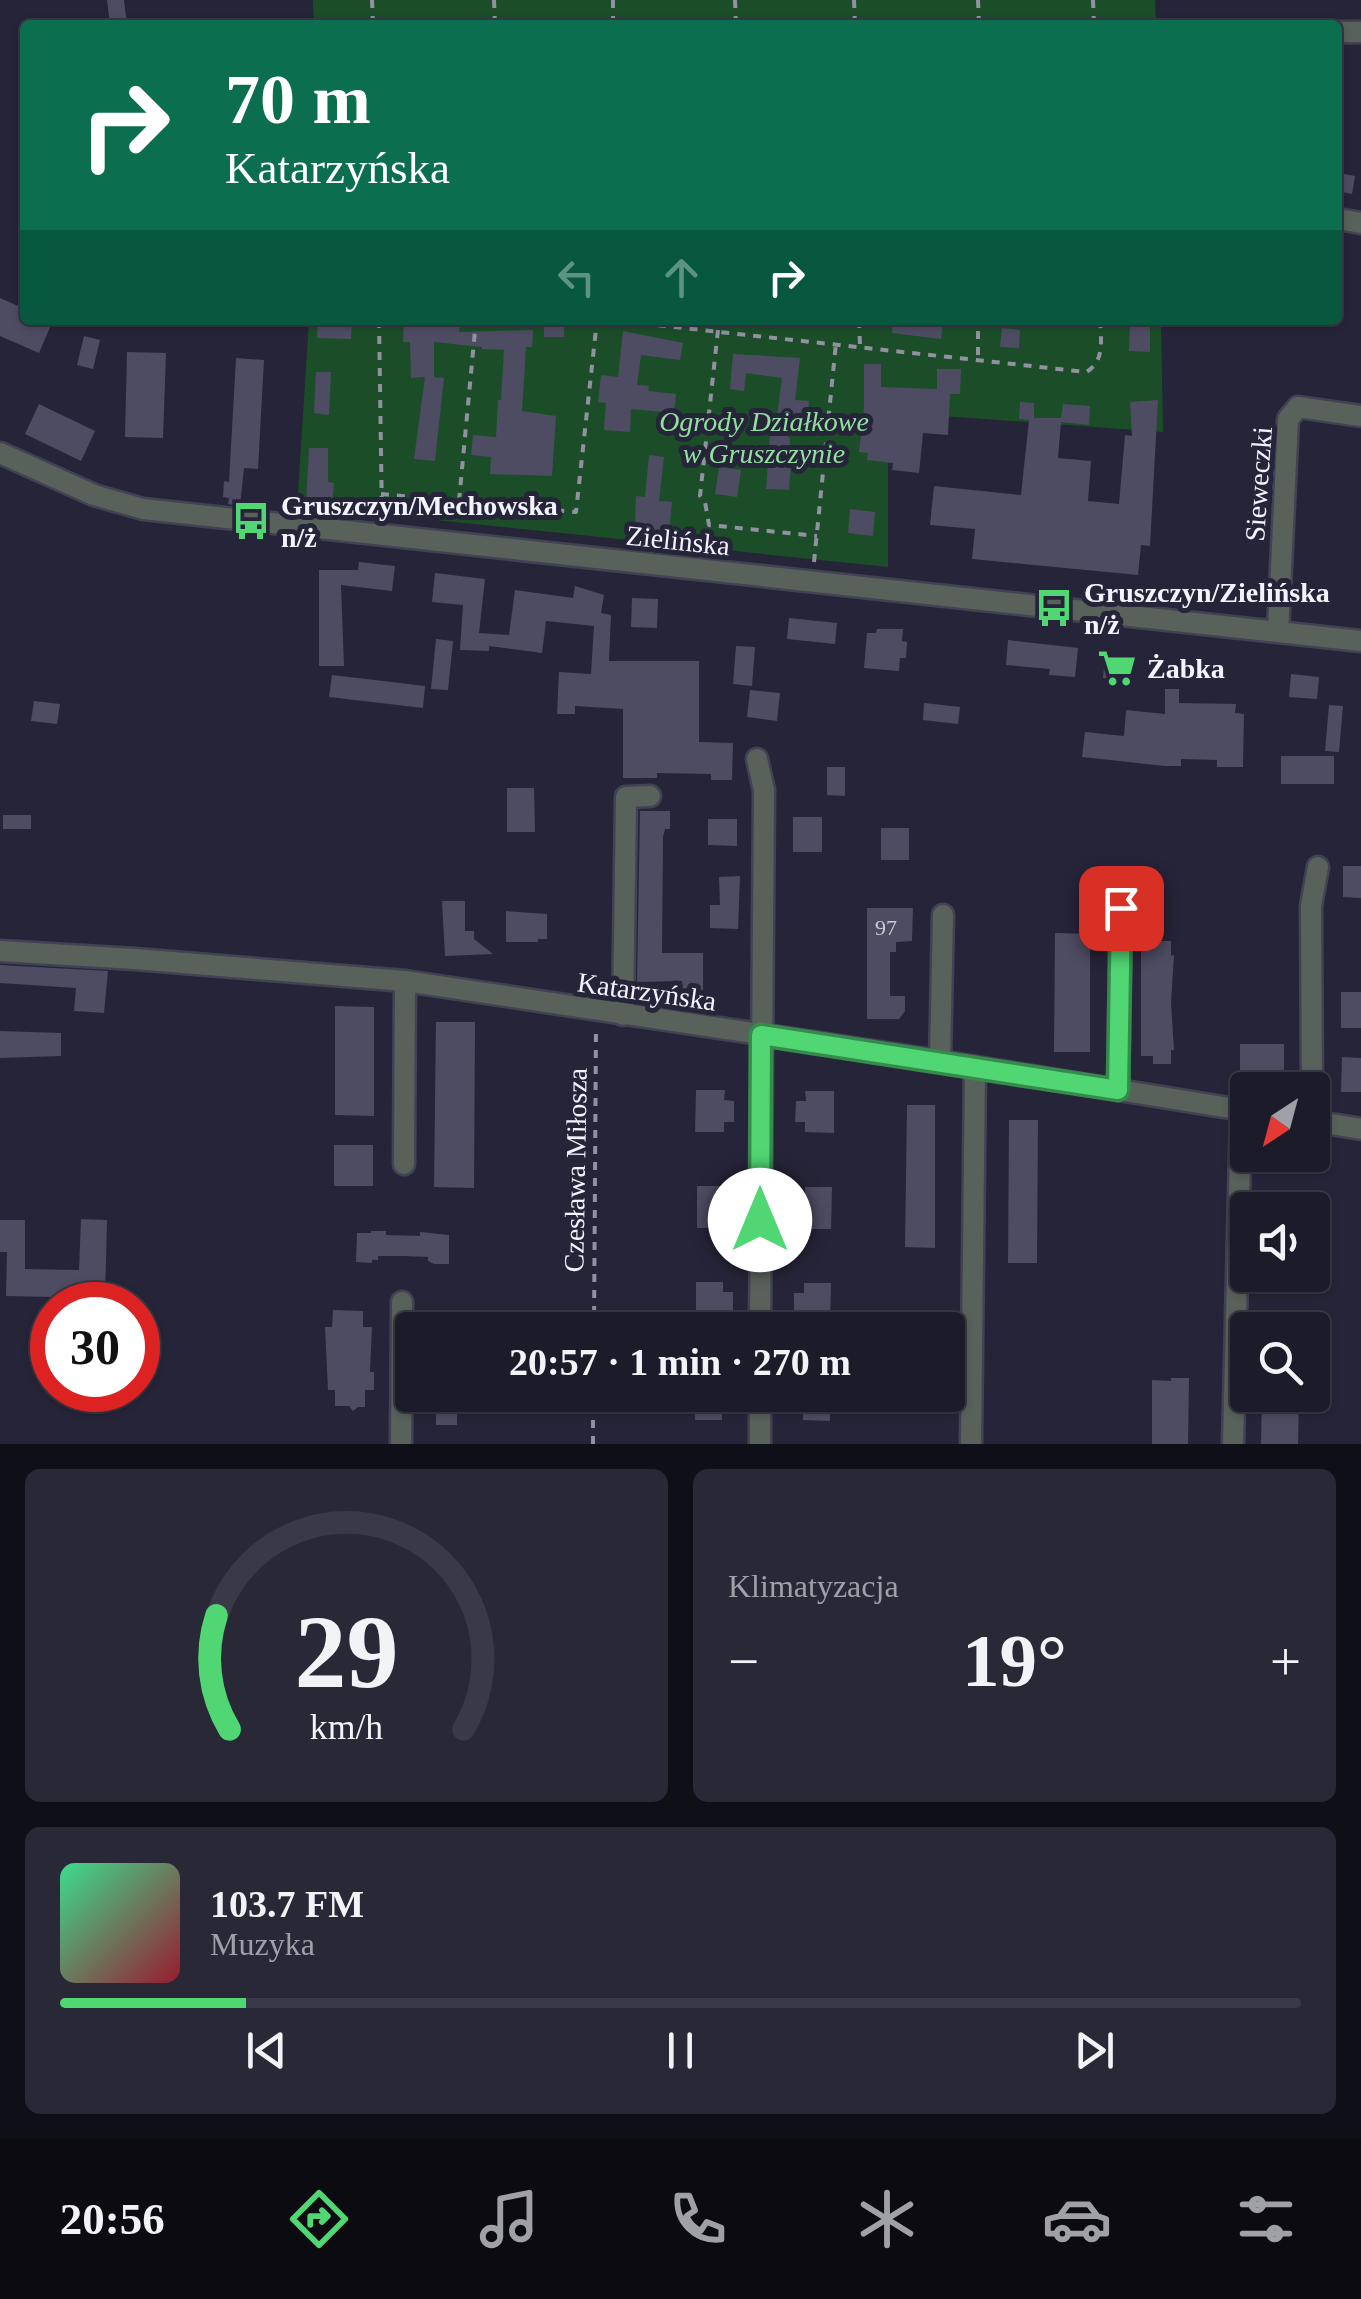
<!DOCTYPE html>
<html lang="pl">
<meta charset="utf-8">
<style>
:root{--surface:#1c1b2a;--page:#292836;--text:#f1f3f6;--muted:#a0a1a8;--line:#3a3947;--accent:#51d674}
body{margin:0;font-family:Georgia,serif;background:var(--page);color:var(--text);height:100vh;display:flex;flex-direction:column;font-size:38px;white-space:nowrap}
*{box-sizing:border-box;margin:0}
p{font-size:32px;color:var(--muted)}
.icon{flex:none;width:55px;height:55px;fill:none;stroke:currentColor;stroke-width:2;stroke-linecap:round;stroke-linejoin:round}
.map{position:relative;height:1444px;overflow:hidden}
.sheet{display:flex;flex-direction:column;gap:25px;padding:25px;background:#0f0f17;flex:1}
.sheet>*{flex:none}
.banner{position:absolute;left:20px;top:20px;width:1322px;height:305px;border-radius:10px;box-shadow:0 2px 8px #0004,0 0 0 2px var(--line);background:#0b6e4f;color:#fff;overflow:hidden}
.needle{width:65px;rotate:216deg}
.controls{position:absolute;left:1230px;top:1072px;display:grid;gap:20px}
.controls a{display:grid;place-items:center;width:100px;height:100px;border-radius:10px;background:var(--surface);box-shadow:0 2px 8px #0004,0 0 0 2px var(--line);font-size:50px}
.speed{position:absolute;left:30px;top:1282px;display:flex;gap:20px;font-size:50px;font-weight:700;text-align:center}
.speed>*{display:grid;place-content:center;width:130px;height:130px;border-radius:50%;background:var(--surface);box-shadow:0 2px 8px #0004,0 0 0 2px var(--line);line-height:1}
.speed .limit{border:15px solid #d22;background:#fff;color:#111}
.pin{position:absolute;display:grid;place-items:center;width:85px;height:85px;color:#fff;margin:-42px;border-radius:20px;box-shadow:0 5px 15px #0006}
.me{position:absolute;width:110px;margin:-55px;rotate:0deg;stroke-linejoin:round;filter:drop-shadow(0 0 8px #0008)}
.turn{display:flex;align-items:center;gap:35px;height:210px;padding:0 40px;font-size:45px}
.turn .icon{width:130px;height:130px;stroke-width:2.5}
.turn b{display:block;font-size:70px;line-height:85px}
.lanes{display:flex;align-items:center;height:95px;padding:0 40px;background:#0003;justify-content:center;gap:50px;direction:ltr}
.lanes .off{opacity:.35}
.big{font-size:75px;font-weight:700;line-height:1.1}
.sheet .card{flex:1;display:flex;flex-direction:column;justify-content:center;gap:15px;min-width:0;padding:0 35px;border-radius:15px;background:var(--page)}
.sheet .dial{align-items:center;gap:0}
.dial svg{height:260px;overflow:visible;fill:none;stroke:var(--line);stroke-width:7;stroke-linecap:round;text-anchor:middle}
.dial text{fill:var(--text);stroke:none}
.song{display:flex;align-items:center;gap:30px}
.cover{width:120px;height:120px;border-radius:15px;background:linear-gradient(135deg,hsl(150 70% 55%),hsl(350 70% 35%))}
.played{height:10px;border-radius:5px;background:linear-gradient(90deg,var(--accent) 15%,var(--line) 15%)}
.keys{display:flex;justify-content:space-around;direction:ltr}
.heat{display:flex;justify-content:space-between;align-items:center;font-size:55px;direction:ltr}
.sheet .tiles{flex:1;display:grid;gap:25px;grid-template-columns:1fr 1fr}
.card:last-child{grid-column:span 2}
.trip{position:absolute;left:395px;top:1312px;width:570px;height:100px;border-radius:10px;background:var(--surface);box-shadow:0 2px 8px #0004,0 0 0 2px var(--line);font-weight:700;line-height:100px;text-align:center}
.menu{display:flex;height:160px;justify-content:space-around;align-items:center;background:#0b0b11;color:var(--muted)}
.menu .icon{width:70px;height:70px}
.menu .current{color:var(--accent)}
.menu b{font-size:45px;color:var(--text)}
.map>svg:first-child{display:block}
.green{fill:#1b4e28}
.building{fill:#4e4c62}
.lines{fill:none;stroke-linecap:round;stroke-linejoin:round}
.street-casing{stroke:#434154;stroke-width:25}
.path{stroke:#9291a1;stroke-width:4;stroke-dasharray:8 8;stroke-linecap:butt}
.street{stroke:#59625a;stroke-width:20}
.route-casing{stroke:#358b4b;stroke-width:25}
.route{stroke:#51d674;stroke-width:18}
.labels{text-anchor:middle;stroke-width:10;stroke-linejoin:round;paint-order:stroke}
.number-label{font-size:22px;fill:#cac9d7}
.park-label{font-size:28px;font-style:italic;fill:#91e09f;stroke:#262438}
.street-label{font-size:28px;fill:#f3f3fe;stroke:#262438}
.poi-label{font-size:28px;font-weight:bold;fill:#f3f3fe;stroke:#262438;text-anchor:start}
</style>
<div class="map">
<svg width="1361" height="1444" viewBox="0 0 1361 1444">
<rect width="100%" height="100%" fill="#262438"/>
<g class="green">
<polygon points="313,0 1155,0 1156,25 314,25"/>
<polygon points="309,320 1161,320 1163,432 888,412 888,567 378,514 378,520 297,510"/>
</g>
<g class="building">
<polygon points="107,0 124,0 127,25 110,25"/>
<polygon points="1338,173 1355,176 1352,194 1338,191"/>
<polygon points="0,298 25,309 25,320 53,320 39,353 0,336"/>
<polygon points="318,320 352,320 351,339 317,338"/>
<polygon points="404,320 460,326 459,332 533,330 532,347 526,347 522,411 556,416 552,476 490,474 491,457 471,455 473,435 496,437 498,400 501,400 504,350 482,349 482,347 434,342 434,377 444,378 435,461 414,459 425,377 411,378 410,342 403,342"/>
<polygon points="893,320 943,321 941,339 892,333"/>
<polygon points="1130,320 1150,320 1150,352 1129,351"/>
<rect x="544" y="323" width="20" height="14"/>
<polygon points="1002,328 1020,330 1019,348 1000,347"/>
<polygon points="623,331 683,343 680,360 641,355 637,385 649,386 648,391 676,394 674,413 631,409 630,432 604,430 606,403 598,402 601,375 618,377"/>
<polygon points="84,336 100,340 93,369 77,365"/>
<polygon points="127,352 166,353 163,438 125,437"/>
<polygon points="733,354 800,358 795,400 809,401 807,420 777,416 782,378 746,373 744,391 730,389"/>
<polygon points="236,358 264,360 258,469 244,468 240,506 228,504 229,498 223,497 224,481 229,482"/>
<polygon points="864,364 881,364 881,387 937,389 937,369 961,369 960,394 950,394 948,435 923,433 919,473 892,470 893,463 867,460 868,453 859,452 864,408"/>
<polygon points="316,372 331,372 329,415 314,413"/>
<polygon points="1158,400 1150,546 1141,545 1138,575 972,559 975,529 930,525 934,486 1021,495 1029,420 1019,419 1020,402 1034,403 1034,418 1061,418 1063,404 1090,406 1089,425 1061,422 1058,458 1091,461 1088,501 1119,504 1125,435 1132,436 1130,402"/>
<polygon points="39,404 95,431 81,461 25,434"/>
<polygon points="777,422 790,439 790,449 787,451 791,463 789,490 766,489 770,435 775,436"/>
<polygon points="309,448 328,448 328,482 334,483 332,505 306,503"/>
<polygon points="649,455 664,457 659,501 672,502 669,533 635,530 636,496 645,497"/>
<polygon points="719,467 741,470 737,497 715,494"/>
<polygon points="850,509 875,512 873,536 848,533"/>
<polygon points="359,562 395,566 392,591 341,585 344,666 319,666 319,570 358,570"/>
<polygon points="435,573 485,579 479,633 509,635 515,590 573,598 575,586 604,595 601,613 611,615 609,661 699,661 699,742 733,743 732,780 711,780 711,774 657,773 657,778 623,778 623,709 575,706 575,714 557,714 559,672 591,674 594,626 546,621 542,653 489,646 489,651 460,650 463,605 432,602"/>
<polygon points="632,598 658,599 657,628 631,627"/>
<polygon points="789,618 837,623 835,644 787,639"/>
<polygon points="877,629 903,629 902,641 907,642 906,658 900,658 899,671 864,668 867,633 876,633"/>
<polygon points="436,639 453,641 448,690 431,689"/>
<polygon points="1008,640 1078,648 1075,677 1049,675 1050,669 1006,665"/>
<polygon points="736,646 755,647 752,686 733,684"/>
<polygon points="1105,656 1131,659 1129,681 1103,678"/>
<polygon points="1291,674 1319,677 1317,699 1289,697"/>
<polygon points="332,675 425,686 423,708 329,697"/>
<polygon points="1165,689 1179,689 1179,703 1236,704 1235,713 1244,714 1243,767 1217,767 1217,760 1181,759 1181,766 1165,766 1082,757 1085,732 1124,736 1126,710 1165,714"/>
<polygon points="750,690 780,693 777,721 747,717"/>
<polygon points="34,701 60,704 57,724 31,721"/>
<polygon points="924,703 960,707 958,724 923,720"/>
<polygon points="1329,705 1343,706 1339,752 1325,751"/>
<rect x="1281" y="756" width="53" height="28"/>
<polygon points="827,767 845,767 845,796 827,795"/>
<polygon points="507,788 534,788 535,832 507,832"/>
<polygon points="640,811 670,811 670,829 665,829 663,837 662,953 703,953 703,990 682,990 682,981 637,982"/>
<rect x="3" y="815" width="28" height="14"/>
<rect x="793" y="817" width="29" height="35"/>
<polygon points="708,819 737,819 737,846 708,845"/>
<rect x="881" y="828" width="28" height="32"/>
<polygon points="1343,866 1361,866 1361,898 1343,897"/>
<polygon points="740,876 738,929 710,928 710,905 720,905 719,877"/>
<polygon points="442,901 465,901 465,931 474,931 474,939 493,954 445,956"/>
<polygon points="867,908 913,908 912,941 896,942 896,952 890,952 890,996 905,996 905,1011 899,1019 867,1019"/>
<polygon points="506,911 547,914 547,939 538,939 538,942 506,942"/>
<polygon points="1055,933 1090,934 1090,1052 1054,1052"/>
<polygon points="1153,941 1171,941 1171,956 1174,955 1171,1003 1174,1050 1171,1050 1171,1064 1153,1064 1153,1056 1141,1056 1141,949 1153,949"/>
<polygon points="0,965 108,971 104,1013 74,1011 76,988 0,983"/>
<rect x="1341" y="992" width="20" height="36"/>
<polygon points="335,1006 374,1007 374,1116 335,1115"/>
<polygon points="436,1022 475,1022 474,1188 434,1187"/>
<polygon points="0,1031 61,1033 61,1056 0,1058"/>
<polygon points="1240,1044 1284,1044 1284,1082 1240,1079"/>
<polygon points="1342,1057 1361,1058 1361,1092 1341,1092"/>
<polygon points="696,1090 725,1090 724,1100 734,1101 734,1122 724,1122 724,1132 695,1132"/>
<polygon points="805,1091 834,1091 834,1133 805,1132 805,1122 795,1122 796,1101 806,1101"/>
<polygon points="907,1105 935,1105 935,1248 905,1247"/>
<polygon points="1009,1120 1038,1120 1037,1263 1008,1263"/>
<rect x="334" y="1145" width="39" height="41"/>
<polygon points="697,1186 724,1186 724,1196 734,1196 734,1217 724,1217 724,1228 697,1228"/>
<polygon points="805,1187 832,1187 831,1229 804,1229 805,1218 795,1218 795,1197 805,1197"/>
<polygon points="81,1219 107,1220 105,1298 6,1296 7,1252 0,1252 0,1220 25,1220 25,1269 79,1270"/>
<polygon points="371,1231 386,1231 386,1235 420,1236 420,1232 449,1235 449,1264 434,1264 428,1261 428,1257 403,1256 378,1256 378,1260 372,1260 372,1263 356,1262 357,1233 371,1233"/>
<polygon points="696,1282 723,1282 723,1292 733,1292 733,1313 723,1313 723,1324 696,1323"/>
<polygon points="804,1283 831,1283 830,1325 804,1325 804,1314 794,1314 794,1293 804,1293"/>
<polygon points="333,1310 363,1311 363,1327 372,1327 370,1372 374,1372 374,1390 365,1390 365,1407 358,1407 353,1411 349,1406 335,1406 335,1390 328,1390 325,1327 332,1327"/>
<polygon points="442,1311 472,1312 472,1330 442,1330"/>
<polygon points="1171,1378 1189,1378 1188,1444 1152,1444 1152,1380 1171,1381"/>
<rect x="436" y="1395" width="21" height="30"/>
<polygon points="695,1395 732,1395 732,1410 722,1409 722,1420 695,1420"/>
<polygon points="793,1395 830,1395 830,1421 803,1420 803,1410 793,1410"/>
<polygon points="1262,1395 1299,1395 1298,1444 1261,1444"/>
</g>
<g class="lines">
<g class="street-casing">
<g id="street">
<polyline points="1338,32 1361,32"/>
<polyline points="1338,219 1361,223"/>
<polyline points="0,453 94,495 143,509 1361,641"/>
<polyline points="1278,632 1288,419 1298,407 1361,416"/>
<polyline points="757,759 764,790 760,1330"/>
<polyline points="0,951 135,959 405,981 940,1061 1248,1111"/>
<polyline points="623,1015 626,797 650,796"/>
<polyline points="940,1061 943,915"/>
<polyline points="1118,1090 1121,908"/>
<polyline points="1312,1090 1311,906 1318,867"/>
<polyline points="1312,1121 1361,1129"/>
<polyline points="404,1164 405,981"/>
<polyline points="401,1444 402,1302"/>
<polyline points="760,1444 760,1395"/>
<polyline points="971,1444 975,1067"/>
<polyline points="1233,1444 1241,1110"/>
</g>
</g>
<g class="path">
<polyline points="372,0 373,25"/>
<polyline points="494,0 495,25"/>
<polyline points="613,0 613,25"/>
<polyline points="735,0 736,25"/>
<polyline points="854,0 855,25"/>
<polyline points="978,0 979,25"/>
<polyline points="1093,0 1094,25"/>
<polyline points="379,320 382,516"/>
<path d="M 610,320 L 1086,372 C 1105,362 1101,339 1100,320"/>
<polyline points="859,320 860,345"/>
<polyline points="718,330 700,496 705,502 709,525 817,536"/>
<polyline points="978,355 978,320"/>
<polyline points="381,494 576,512 597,320"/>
<polyline points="459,501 476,320"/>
<polyline points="814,562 836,343"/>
<polyline points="594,1330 596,1026"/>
<polyline points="593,1444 593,1395"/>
</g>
<use href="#street" class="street"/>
</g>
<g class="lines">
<g class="route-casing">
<polyline id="route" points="760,1220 761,1035 1118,1090 1121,908"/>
</g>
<use href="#route" class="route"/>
</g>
<defs>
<g id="bus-bare" transform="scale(3)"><path d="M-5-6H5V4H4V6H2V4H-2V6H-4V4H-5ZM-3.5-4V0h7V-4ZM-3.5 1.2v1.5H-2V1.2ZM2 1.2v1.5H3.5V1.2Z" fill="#51d674" stroke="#262438" stroke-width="2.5" paint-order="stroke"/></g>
<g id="supermarket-bare" transform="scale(3)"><path d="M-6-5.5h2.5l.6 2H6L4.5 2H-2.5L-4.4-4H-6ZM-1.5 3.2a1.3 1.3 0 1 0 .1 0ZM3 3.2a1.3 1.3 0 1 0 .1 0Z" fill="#51d674" stroke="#262438" stroke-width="2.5" paint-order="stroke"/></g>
</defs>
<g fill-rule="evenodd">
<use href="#bus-bare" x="251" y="521"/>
<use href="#bus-bare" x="1054" y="608"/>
<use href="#supermarket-bare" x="1117" y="668"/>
</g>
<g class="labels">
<g class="number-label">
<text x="886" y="935">97</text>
</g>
<g class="park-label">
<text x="764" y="431">Ogrody Działkowe<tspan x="764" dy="32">w Gruszczynie</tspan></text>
</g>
<g class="street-label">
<text transform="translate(1258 484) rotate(-86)" y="10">Sieweczki</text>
<text transform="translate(678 540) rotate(6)" y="10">Zielińska</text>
<text transform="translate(647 991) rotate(8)" y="10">Katarzyńska</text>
<text transform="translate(575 1170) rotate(-89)" y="10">Czesława Miłosza</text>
</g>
<g class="poi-label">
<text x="281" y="515">Gruszczyn/Mechowska<tspan x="281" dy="32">n/ż</tspan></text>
<text x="1084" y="602">Gruszczyn/Zielińska<tspan x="1084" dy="32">n/ż</tspan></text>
<text x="1147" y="678">Żabka</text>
</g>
</g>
</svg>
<div class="controls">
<a><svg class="needle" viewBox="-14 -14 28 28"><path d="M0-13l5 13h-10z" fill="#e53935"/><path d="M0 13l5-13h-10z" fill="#a0a1a8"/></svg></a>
<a><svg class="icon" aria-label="sound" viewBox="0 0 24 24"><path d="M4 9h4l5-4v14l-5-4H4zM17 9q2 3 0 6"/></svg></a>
<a><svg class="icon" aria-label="search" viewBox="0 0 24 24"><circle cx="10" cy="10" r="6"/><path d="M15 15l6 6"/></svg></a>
</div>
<div class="speed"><div class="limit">30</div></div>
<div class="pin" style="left:1121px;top:908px;background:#d93025"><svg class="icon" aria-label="arrive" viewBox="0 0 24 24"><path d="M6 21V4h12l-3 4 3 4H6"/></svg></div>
<svg class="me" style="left:760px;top:1220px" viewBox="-20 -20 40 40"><circle r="19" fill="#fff"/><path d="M0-13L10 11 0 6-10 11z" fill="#51d674"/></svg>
<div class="trip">20:57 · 1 min · 270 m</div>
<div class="banner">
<div class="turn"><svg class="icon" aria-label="right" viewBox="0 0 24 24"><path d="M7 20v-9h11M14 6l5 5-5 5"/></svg><div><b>70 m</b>Katarzyńska</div></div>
<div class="lanes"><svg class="icon off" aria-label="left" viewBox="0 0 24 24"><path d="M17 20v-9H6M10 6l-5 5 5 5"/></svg><svg class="icon off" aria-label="ahead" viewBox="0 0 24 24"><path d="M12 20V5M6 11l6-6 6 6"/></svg><svg class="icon" aria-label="right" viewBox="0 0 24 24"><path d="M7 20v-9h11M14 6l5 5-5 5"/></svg></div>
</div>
</div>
<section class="sheet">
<div class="tiles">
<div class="card dial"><svg viewBox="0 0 100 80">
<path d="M14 69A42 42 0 1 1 86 69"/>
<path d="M14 69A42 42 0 0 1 10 34" stroke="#51d674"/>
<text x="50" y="56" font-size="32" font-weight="700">29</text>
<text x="50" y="72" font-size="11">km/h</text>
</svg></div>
<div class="card"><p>Klimatyzacja</p>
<div class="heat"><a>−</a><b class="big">19°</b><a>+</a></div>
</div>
<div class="card">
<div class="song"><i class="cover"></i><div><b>103.7 FM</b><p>Muzyka</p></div></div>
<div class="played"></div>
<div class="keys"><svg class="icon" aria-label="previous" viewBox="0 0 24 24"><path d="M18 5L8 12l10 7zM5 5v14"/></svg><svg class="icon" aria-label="pause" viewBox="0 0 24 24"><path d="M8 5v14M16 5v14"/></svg><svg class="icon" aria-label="next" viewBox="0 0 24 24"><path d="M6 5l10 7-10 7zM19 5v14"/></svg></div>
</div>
</div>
</section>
<nav class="menu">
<b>20:56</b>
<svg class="icon current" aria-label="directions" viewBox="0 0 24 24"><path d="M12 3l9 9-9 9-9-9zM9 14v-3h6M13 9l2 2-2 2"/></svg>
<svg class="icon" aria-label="music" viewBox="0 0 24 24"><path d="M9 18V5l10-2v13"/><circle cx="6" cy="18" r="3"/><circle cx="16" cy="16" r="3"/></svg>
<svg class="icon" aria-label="phone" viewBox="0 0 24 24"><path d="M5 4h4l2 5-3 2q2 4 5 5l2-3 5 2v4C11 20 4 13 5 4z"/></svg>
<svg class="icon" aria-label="climate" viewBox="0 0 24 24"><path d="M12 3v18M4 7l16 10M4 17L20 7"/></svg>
<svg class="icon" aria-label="car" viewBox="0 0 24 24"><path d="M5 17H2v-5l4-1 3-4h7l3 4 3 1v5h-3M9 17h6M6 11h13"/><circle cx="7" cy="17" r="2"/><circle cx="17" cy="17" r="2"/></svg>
<svg class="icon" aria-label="filters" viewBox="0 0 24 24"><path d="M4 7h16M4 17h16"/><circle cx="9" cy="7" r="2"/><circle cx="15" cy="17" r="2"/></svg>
</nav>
